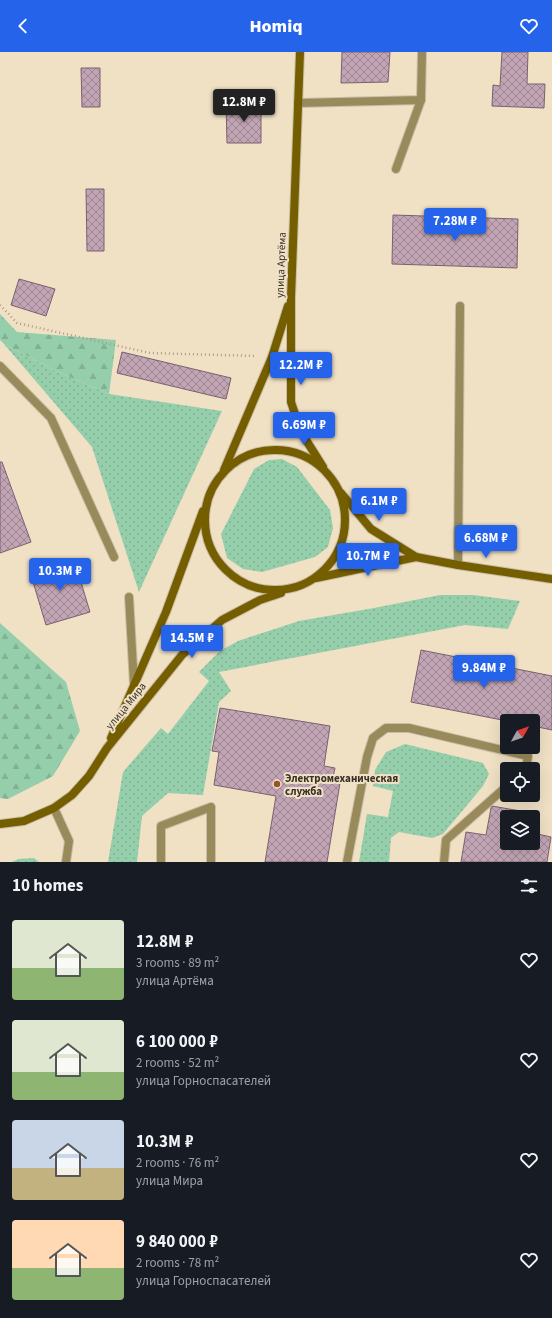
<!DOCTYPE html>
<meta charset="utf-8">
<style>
:root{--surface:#171b24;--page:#20242c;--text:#f1f3f6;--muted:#9ea1a6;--accent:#2563eb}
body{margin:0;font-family:"Source Sans 3",sans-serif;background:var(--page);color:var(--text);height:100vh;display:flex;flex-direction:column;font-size:15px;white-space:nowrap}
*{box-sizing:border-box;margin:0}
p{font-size:13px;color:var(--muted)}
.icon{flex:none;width:22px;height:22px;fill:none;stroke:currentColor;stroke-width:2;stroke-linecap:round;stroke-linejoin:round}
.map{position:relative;height:810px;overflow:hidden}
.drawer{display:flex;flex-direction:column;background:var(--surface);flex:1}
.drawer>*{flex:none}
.needle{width:26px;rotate:50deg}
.buttons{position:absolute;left:500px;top:662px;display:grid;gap:8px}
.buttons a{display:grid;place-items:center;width:40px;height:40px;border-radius:4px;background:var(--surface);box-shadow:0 4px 16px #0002;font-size:20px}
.price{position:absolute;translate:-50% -34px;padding:0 9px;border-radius:4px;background:var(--accent);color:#fff;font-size:13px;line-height:26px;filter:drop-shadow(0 1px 2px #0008)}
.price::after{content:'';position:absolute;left:50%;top:24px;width:12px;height:9px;margin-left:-6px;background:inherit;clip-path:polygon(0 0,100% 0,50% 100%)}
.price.on{background:#222;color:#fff}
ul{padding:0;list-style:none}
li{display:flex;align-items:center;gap:12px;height:100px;padding:0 12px}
li span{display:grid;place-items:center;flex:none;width:112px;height:80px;border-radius:4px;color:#555}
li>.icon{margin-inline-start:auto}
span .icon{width:48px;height:48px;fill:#fffc;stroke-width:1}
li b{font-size:17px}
h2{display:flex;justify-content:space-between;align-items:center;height:48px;padding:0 12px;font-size:17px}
header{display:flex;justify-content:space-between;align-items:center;height:52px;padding:0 12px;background:var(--accent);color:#fff;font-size:18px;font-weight:800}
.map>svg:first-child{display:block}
.grass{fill:url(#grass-dots)}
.forest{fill:url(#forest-firs)}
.building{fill:url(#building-cross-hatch);stroke:#7a606f}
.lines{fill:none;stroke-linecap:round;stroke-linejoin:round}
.lane-casing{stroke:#cbbea5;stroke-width:10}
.secondary-casing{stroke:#cbbea5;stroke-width:10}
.path{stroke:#a89d87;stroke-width:2.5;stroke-dasharray:1 3;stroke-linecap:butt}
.lane{stroke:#998a5b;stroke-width:8}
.secondary{stroke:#755e00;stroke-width:8}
.poi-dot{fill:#99522b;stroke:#f0e1c5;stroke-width:1.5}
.labels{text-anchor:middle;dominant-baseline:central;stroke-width:4;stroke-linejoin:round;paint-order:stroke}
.street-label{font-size:11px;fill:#373126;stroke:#f0e1c5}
.poi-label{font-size:11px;font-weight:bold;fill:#373126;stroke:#f0e1c5;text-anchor:start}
</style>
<header><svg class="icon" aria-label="back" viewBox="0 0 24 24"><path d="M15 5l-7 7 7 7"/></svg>Homiq<svg class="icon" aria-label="heart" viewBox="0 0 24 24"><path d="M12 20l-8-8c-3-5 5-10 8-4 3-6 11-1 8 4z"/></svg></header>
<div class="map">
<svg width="552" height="810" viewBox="0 0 552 810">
<defs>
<pattern id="grass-dots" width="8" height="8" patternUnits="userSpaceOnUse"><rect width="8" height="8" fill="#95ceaa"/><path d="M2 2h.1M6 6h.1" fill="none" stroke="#81b192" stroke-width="1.8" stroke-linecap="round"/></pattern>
<pattern id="forest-firs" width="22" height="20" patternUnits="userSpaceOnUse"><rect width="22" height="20" fill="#95ceaa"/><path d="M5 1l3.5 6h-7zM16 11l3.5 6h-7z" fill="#81b192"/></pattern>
<pattern id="building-cross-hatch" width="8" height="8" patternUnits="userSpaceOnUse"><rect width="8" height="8" fill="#c2a5b5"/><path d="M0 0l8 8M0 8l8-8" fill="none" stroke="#9e8793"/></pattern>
</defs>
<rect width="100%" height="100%" fill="#f0e1c5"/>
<g class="grass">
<path d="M4 292 56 319 109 342 222 359 139 540 92 395Z"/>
<path d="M282 407 297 415 330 458 333 476 328 495 315 505 262 520 243 517 227 506 221 482 254 417 269 408Z"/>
<path d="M440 543H473L520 549 508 577 465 573 219 620 231 639 219 650 203 743 168 741 142 764 137 810H108L123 720 161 676 168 682 209 629 199 620 220 599 238 589 299 569 374 556Z"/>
<path d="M405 692 483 711 489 722 483 734 443 782 432 786 399 780 391 786 389 810H359L367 762 388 765 393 739 373 734 375 718 386 700Z"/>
<path d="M34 806 39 810H12L18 807Z"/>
</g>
<g class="forest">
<path d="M0 262 17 280 116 288 109 342 56 319 4 292 0 288Z"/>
<path d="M0 571 66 630 80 679 53 724 8 747 0 746Z"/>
</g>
<g class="building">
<path d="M342 0H390L388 30 341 31Z"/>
<path d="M502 0H528L527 32H545L544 56 492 54 493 33 500 34Z"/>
<path d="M81 16H100V55H82Z"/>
<path d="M226 51H261V91H227Z"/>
<path d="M86 137H104V199H87Z"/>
<path d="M393 163 518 167 517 216 392 212Z"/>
<path d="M19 227 55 237 46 264 11 253Z"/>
<path d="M122 300 231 326 226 347 117 321Z"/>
<path d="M0 410H2L31 490 0 501Z"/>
<path d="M74 507 90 560 46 573 30 520Z"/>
<path d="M421 598 552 624V678L533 674V669H507L411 650Z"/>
<path d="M220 656 330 674 324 714 335 716 332 730 340 731 327 810H265L276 744 214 733 219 700 212 699Z"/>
<path d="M492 754 532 761V765H507V791H533V781L551 785 547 810H461L466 780 486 783 491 756Z"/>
</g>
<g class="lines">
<defs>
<g id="lane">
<path d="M298 51 421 48 422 0"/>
<path d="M396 117 421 48"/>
<path d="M0 314 51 366 114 505"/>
<path d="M458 513 460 254"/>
<path d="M129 545 134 633"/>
<path d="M54 756 69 789 66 810"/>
<path d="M161 810V774L211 755V810"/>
<path d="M347 810 367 705 373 686 386 676H409L528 704 526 717"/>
<path d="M444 810 446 788 507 734"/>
</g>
<g id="secondary">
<path d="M300 0 291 246V350L301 380 323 415"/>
<circle cx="275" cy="468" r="70"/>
<path d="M224 418 272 305 288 254"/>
<path d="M341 441 371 477 416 505 458 513 552 527"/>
<path d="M316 526 416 505"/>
<path d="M111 686 166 560 203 459"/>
<path d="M0 772 24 769 54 756 72 743 89 724 107 696 182 603 222 568 260 548 281 541"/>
</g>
</defs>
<use href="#lane" class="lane-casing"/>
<use href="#secondary" class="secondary-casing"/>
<path class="path" d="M0 253 17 271 150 301 256 304"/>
<use href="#lane" class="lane"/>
<use href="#secondary" class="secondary"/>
</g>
<circle class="poi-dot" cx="277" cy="732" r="4"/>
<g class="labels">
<g class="street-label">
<text transform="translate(281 213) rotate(-88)">улица Артёма</text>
<text transform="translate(126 654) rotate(-51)">улица Мира</text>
</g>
<g class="poi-label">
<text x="285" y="726">Электромеханическая<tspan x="285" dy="13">служба</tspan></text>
</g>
</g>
</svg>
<div class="buttons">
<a><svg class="needle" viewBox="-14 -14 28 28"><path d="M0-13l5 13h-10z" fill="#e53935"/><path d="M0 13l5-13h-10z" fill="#9ea1a6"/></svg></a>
<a><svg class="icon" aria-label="locate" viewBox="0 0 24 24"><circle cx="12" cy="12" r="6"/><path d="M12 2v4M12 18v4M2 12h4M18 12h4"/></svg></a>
<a><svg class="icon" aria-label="layers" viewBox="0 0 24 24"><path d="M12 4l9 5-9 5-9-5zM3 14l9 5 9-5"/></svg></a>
</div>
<b class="price on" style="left:244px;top:71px">12.8M ₽</b>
<b class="price" style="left:455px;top:190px">7.28M ₽</b>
<b class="price" style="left:301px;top:334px">12.2M ₽</b>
<b class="price" style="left:304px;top:394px">6.69M ₽</b>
<b class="price" style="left:379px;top:470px">6.1M ₽</b>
<b class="price" style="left:486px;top:507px">6.68M ₽</b>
<b class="price" style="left:368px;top:525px">10.7M ₽</b>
<b class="price" style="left:60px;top:540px">10.3M ₽</b>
<b class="price" style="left:192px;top:607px">14.5M ₽</b>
<b class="price" style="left:484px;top:637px">9.84M ₽</b>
</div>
<section class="drawer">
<h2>10 homes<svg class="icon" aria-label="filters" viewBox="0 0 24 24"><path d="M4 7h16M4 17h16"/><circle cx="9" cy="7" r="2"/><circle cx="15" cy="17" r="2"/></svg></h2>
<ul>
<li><span style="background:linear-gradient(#dfe7d0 60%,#8fb573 0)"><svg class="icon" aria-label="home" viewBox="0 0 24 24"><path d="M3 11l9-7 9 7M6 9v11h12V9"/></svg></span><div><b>12.8M ₽</b><p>3 rooms · 89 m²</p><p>улица Артёма</p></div><svg class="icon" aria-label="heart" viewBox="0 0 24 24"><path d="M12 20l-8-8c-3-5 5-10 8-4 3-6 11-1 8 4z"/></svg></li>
<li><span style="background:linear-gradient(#dfe7d0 65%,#8fb573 0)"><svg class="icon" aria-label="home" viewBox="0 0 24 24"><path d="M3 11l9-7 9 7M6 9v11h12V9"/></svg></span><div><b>6 100 000 ₽</b><p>2 rooms · 52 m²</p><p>улица Горноспасателей</p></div><svg class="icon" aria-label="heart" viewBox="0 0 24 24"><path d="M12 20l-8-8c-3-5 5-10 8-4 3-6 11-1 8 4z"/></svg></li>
<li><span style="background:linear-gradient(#c9d6e8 60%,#c2b280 0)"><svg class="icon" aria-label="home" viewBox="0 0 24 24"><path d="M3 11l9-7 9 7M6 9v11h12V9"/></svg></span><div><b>10.3M ₽</b><p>2 rooms · 76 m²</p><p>улица Мира</p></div><svg class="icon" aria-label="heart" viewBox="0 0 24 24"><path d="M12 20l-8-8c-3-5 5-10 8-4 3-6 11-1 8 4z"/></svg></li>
<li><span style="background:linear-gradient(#ffd9b3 60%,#8fb573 0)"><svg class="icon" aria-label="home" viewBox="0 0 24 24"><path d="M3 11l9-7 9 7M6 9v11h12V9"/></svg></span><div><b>9 840 000 ₽</b><p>2 rooms · 78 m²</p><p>улица Горноспасателей</p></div><svg class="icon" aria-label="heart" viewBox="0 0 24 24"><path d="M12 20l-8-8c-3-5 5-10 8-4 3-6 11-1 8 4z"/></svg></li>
</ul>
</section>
